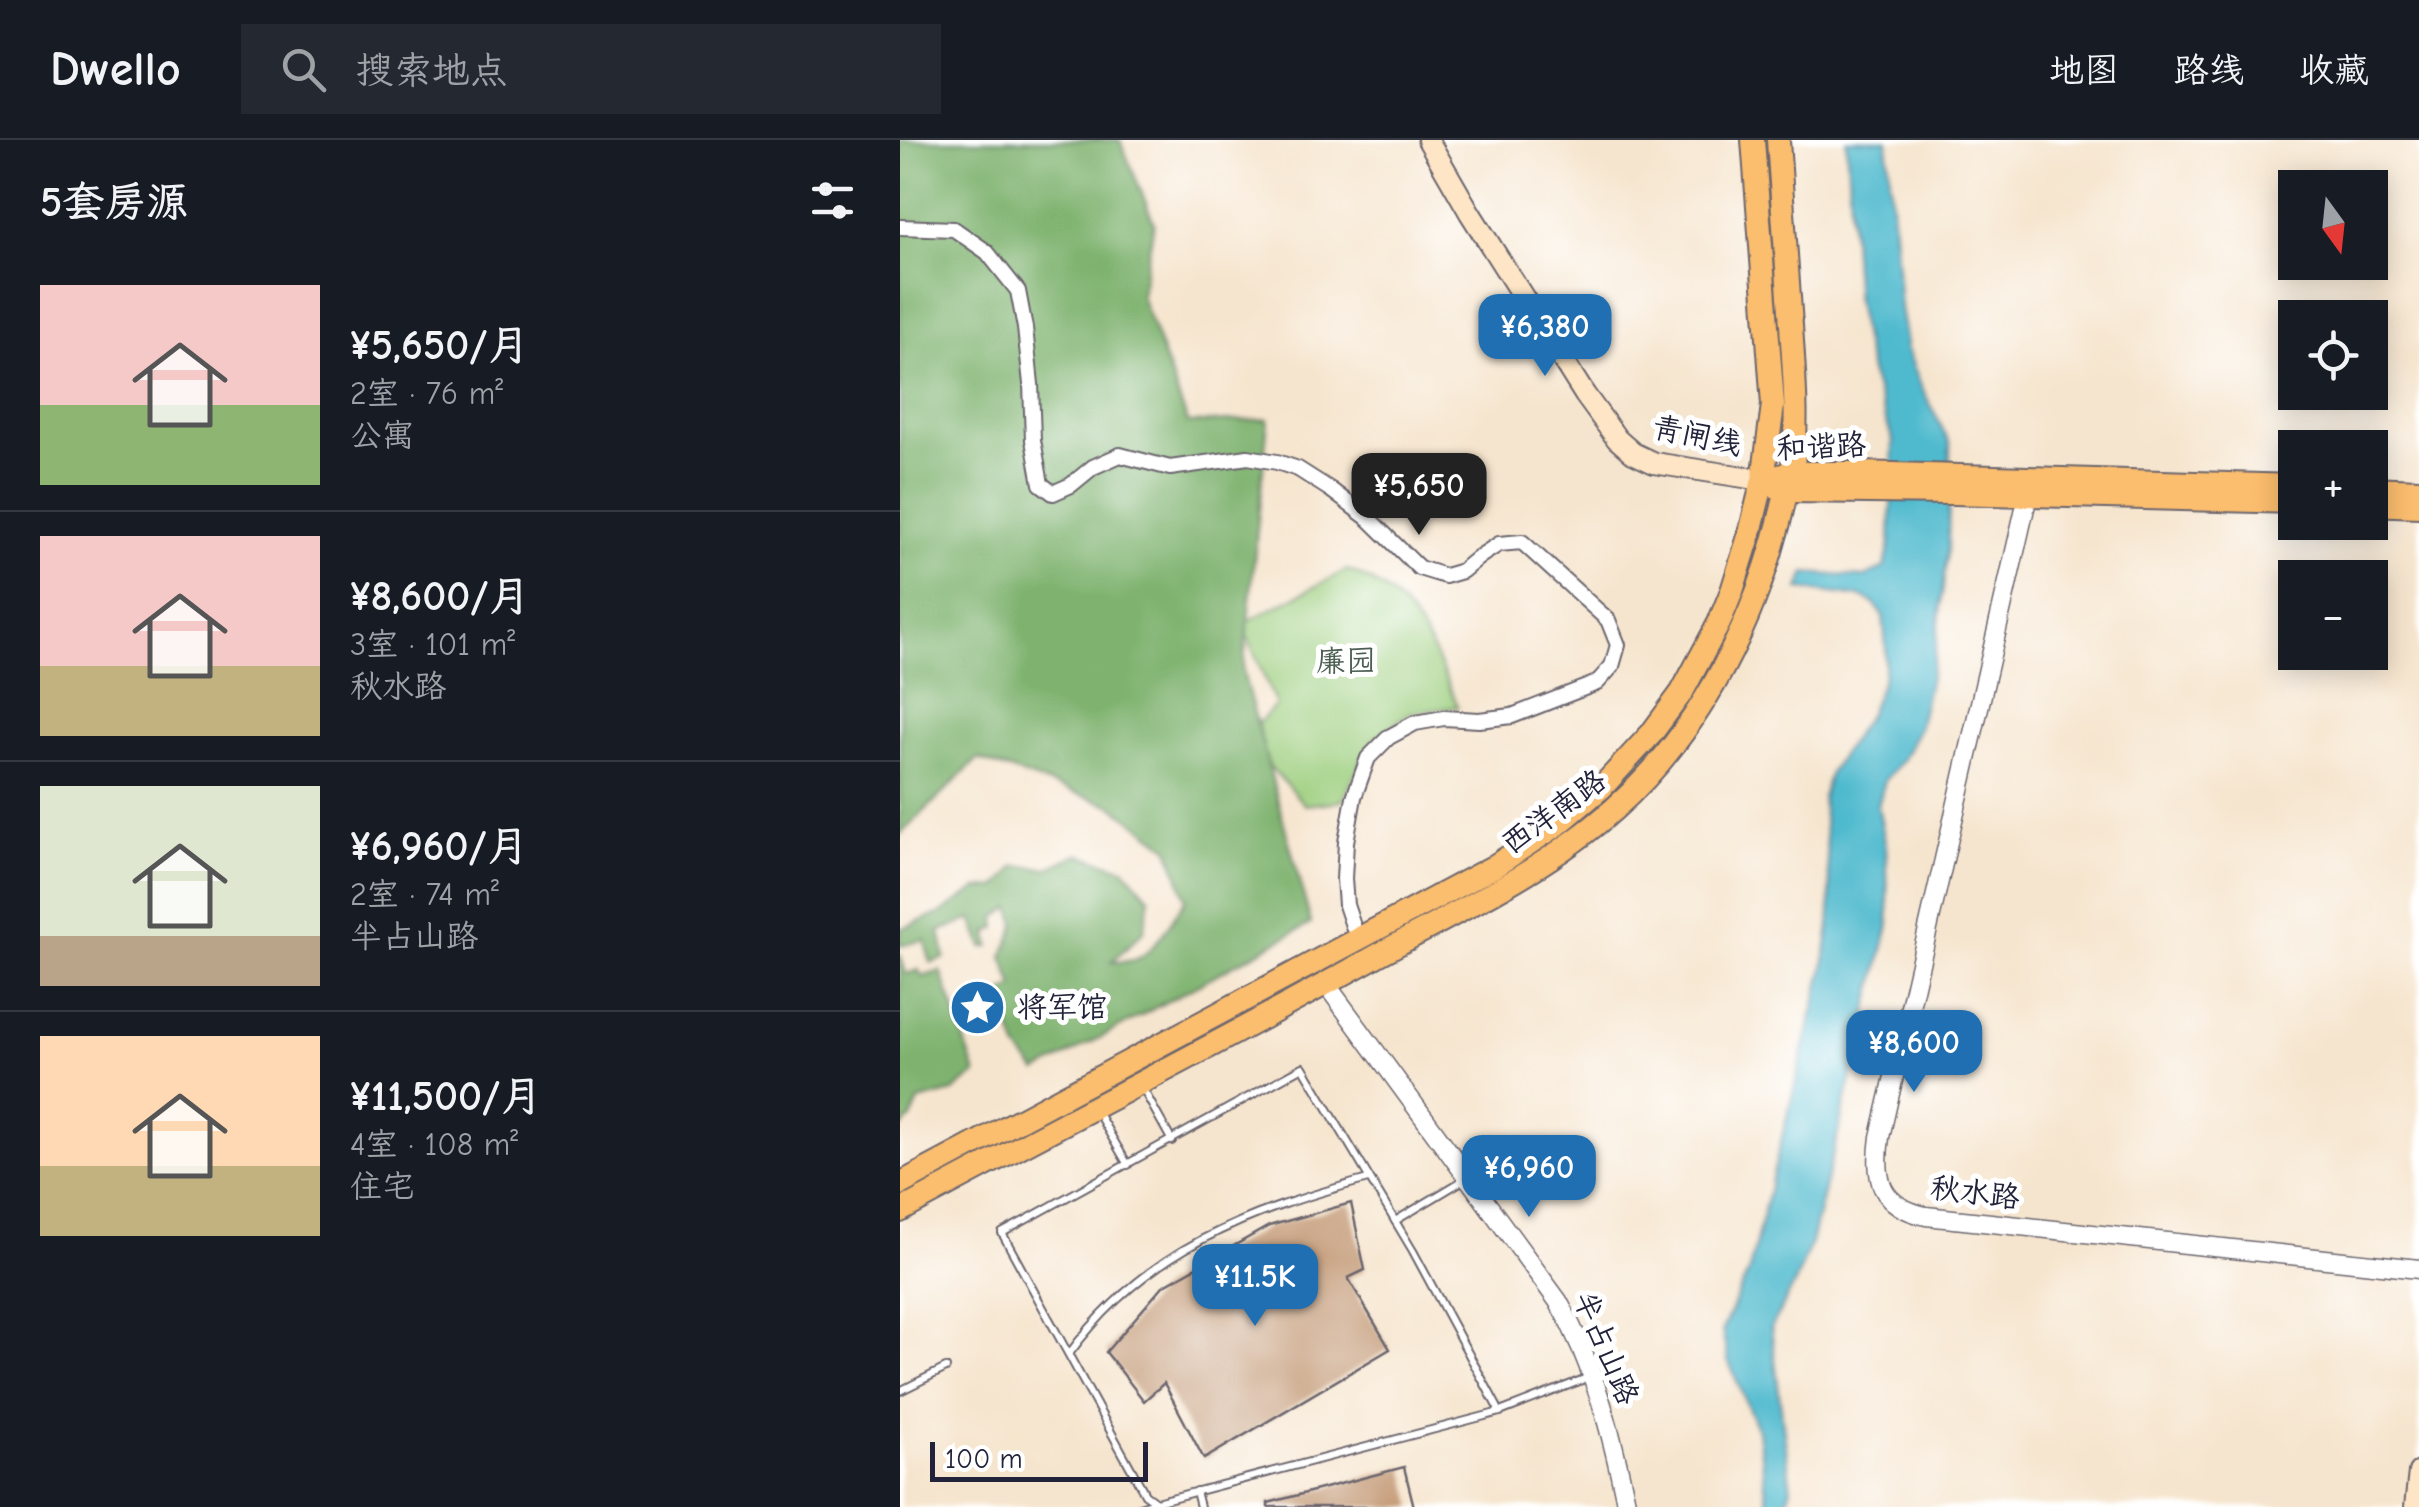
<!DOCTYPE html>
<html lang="zh">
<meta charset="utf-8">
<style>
:root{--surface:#171b24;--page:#242831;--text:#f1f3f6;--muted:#9ea1a6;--line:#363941;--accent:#1f6fb2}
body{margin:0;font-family:"Comic Neue","LXGW WenKai TC",sans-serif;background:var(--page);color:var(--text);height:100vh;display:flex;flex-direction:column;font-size:38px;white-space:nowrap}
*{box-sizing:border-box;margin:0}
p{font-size:32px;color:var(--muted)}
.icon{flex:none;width:55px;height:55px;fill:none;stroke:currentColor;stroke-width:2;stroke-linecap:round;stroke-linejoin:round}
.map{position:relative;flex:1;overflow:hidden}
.panel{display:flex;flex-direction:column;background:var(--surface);width:900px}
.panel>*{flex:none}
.needle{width:65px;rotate:165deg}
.tools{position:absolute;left:1378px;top:30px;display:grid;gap:20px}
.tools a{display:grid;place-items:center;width:110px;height:110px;border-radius:0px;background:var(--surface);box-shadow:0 5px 25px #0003;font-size:50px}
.scale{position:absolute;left:30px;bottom:25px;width:218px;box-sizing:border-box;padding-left:10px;border:5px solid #22223b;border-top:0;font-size:28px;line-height:35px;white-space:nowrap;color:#22223b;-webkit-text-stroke:8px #fff;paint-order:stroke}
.price{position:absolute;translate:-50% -85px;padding:0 22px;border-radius:20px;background:var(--accent);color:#fff;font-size:32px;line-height:65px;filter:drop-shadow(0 2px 5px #0008)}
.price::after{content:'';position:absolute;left:50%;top:60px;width:30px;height:22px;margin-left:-15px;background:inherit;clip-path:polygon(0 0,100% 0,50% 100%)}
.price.current{background:#222;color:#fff}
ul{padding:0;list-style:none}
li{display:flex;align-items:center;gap:30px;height:250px;padding:0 40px}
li+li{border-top:2px solid var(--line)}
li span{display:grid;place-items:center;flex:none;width:280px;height:200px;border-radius:0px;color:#555}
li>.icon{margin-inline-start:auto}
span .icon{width:120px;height:120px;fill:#fffc;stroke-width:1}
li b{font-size:42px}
h2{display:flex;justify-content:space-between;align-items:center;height:120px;padding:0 40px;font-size:42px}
header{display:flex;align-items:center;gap:60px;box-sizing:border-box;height:140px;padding:0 50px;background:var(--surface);border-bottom:2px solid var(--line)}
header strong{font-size:48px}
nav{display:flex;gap:55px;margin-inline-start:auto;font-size:35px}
.search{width:700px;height:90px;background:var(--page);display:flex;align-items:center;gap:25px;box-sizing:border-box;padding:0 35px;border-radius:0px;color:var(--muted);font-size:38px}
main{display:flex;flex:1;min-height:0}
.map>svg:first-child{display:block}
.green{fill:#9ecf7f;stroke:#60785d;stroke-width:2.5}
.forest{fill:#7eb26e;stroke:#506a54;stroke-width:2.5}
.water{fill:#50bace;stroke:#396e84;stroke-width:2.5}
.building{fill:#c69e7b}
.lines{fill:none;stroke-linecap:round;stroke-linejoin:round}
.service-casing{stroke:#6c666e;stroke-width:10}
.minor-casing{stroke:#6c666e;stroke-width:18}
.tertiary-casing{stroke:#6c666e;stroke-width:21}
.secondary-casing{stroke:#6c666e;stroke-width:24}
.primary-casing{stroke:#6c666e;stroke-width:26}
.service{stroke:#fff;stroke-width:6}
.minor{stroke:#fff;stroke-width:14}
.tertiary{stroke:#fff;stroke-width:18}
.secondary{stroke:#fde5c5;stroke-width:20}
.primary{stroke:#fbbd6e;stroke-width:22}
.labels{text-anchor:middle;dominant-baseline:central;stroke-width:10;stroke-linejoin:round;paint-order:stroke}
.street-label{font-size:30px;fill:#22223b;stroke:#fff}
.park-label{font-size:30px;fill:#4d5f53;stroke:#fff}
.poi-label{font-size:30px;fill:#22223b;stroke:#fff;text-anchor:start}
</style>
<header>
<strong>Dwello</strong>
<div class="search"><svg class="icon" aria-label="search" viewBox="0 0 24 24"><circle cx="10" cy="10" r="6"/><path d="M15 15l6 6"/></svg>搜索地点</div>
<nav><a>地图</a><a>路线</a><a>收藏</a></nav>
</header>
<main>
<section class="panel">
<h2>5套房源<svg class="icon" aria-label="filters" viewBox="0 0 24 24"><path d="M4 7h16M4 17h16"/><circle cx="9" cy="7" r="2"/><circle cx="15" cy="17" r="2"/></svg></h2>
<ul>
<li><span style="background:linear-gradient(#f6c9c9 60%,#8fb573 0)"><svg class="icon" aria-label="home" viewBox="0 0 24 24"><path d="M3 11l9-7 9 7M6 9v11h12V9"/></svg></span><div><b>¥5,650/月</b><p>2室 · 76 m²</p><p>公寓</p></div></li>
<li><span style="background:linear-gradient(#f6c9c9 65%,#c2b280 0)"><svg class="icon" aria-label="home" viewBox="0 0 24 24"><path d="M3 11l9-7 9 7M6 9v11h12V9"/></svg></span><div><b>¥8,600/月</b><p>3室 · 101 m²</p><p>秋水路</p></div></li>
<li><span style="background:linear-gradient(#dfe7d0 75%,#b9a48a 0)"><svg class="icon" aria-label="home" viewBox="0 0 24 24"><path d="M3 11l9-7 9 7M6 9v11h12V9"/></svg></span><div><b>¥6,960/月</b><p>2室 · 74 m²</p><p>半占山路</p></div></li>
<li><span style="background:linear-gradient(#ffd9b3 65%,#c2b280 0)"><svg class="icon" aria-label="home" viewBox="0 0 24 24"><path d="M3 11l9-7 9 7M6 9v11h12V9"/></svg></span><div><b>¥11,500/月</b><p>4室 · 108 m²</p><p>住宅</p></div></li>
</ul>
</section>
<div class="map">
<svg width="1519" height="1367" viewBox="0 0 1519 1367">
<rect width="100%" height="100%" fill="#fff"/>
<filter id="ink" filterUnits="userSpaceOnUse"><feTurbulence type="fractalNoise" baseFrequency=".01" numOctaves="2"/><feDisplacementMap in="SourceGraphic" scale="20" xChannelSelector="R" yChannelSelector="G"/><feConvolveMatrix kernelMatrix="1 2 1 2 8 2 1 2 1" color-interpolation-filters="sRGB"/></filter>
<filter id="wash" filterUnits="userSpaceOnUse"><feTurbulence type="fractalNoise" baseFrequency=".0048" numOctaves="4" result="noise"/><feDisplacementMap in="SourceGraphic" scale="40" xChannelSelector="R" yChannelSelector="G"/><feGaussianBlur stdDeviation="2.25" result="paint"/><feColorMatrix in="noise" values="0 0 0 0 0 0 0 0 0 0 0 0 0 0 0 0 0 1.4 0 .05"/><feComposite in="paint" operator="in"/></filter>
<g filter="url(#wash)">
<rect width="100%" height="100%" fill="#f6e5ce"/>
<path class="green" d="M447 430C515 455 531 506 558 567L510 573 471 601 442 661 405 665 344 598 376 565 342 484Z"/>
<g class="forest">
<path d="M0 0H220L254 83 241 156 288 283 368 279 343 532 411 783 137 932 117 908 99 855 114 847 103 817 116 784 111 768 96 777 97 788 88 792 90 806 83 807 72 779 40 791 45 818 31 823 24 800 0 806V789L41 773 77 749 98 747 116 726 149 728 178 714 224 728 250 758 244 791 212 822C220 822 229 822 237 819 255 811 275 775 286 759L269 708 213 666 78 619 0 695Z"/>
<path d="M0 814 6 834 19 830 22 837 41 831 76 934 53 952 19 961 11 979 0 989Z"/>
</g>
<path class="water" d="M946 0H987L1000 167 1007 210 1022 248 1050 304 1048 405 1035 516 1018 589 1003 619 985 640 978 666 986 706 989 785 911 1103 896 1141 871 1188 891 1348 884 1367H868L858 1291 828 1220 822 1190 849 1131 924 827 930 784V748L922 658 930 632 968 575 983 539 986 509 983 476 974 464 962 457 899 449 906 433 965 437 985 427 990 403 993 301 970 232 956 162Z"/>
<g id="blocks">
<g class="building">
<path d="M451 1063 465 1130 448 1138 490 1209 304 1319 264 1243 244 1261 206 1212 263 1146 369 1086Z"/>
<path d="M504 1327 514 1367H368V1363Z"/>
</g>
</g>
</g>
<g filter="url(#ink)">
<use href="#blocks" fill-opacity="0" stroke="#6c666e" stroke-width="2.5"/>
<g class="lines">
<defs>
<g id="service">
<path d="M243 949 272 1001"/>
<path d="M196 970 228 1025"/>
<path d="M495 1081 567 1038"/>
<path d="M169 1214C246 1109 347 1072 468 1039"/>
<path d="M0 1251 46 1228"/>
<path d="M600 1272 513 1111 403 927 102 1093 245 1354 256 1362 600 1272 692 1236"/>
<path d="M296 1351 300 1367"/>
<path d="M239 1367 256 1362"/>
</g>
<path id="minor" d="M0 87 54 89 87 112 118 151 125 188 131 244 133 300 141 344 153 353 171 345 193 327 220 315 270 328 348 317 377 322 398 329 431 350 469 379 519 428 545 436 562 431 579 417 599 404 622 402 708 480 718 505 712 526 697 543 612 576 579 580 544 578 515 583 489 597 468 618 454 657 446 702 444 739 446 765 457 798"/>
<g id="tertiary">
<path d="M1128 355 980 997C974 1040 980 1066 1026 1076L1519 1129"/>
<path d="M426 844 658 1161C695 1226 712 1294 727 1367"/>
</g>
<g id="secondary">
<path d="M528 0 570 73 685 255 717 299 733 313 754 323 863 340"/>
<path d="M1515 1367 1519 1332"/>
</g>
<g id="primary">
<path d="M879 336 891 333H960L1395 346"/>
<path d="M875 346 886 351 1053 353 1395 362"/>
<path d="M1470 348 1519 350"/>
<path d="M1470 364 1519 366"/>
<path d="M0 1044 593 727 657 685 702 647 751 594 782 552 819 483 832 451 850 393 863 340 873 265 853 0"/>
<path d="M0 1071C159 985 320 903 478 815 558 771 646 730 714 669 803 590 858 476 884 362 886 352 890 342 892 332 899 284 894 234 891 185 887 124 882 62 878 0"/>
</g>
</defs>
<use href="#service" class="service-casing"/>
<use href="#minor" class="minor-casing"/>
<use href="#tertiary" class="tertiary-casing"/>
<use href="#secondary" class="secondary-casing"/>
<use href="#primary" class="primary-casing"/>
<use href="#service" class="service"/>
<use href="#minor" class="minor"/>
<use href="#tertiary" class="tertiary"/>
<use href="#secondary" class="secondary"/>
<use href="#primary" class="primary"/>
</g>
</g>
<defs>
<symbol id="sight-disc" viewBox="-11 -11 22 22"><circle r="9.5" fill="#1f6fb2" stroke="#fff"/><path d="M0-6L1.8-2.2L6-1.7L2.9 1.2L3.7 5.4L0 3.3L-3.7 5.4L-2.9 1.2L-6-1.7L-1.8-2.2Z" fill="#fff"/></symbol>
</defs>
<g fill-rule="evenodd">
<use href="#sight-disc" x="46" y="836" width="63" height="63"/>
</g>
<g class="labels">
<g class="street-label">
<text transform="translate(797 296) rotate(12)">青闸线</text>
<text transform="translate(921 307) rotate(-3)">和谐路</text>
<text transform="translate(654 672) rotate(-36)">西洋南路</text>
<text transform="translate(1075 1053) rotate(7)">秋水路</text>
<text transform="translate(706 1208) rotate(67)">半占山路</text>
</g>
<g class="park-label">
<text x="446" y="521">廉园</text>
</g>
<g class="poi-label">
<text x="117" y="867">将军馆</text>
</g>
</g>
</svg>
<div class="tools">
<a><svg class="needle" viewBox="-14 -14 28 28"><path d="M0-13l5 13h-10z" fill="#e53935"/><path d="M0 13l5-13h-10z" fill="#9ea1a6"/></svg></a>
<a><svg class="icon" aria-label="locate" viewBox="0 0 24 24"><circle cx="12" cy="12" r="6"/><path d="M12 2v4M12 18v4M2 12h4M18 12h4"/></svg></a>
<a>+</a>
<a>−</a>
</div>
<div class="scale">100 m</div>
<b class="price" style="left:645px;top:239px">¥6,380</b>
<b class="price current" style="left:519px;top:398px">¥5,650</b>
<b class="price" style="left:1014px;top:955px">¥8,600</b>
<b class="price" style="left:629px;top:1080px">¥6,960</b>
<b class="price" style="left:355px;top:1189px">¥11.5K</b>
</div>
</main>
